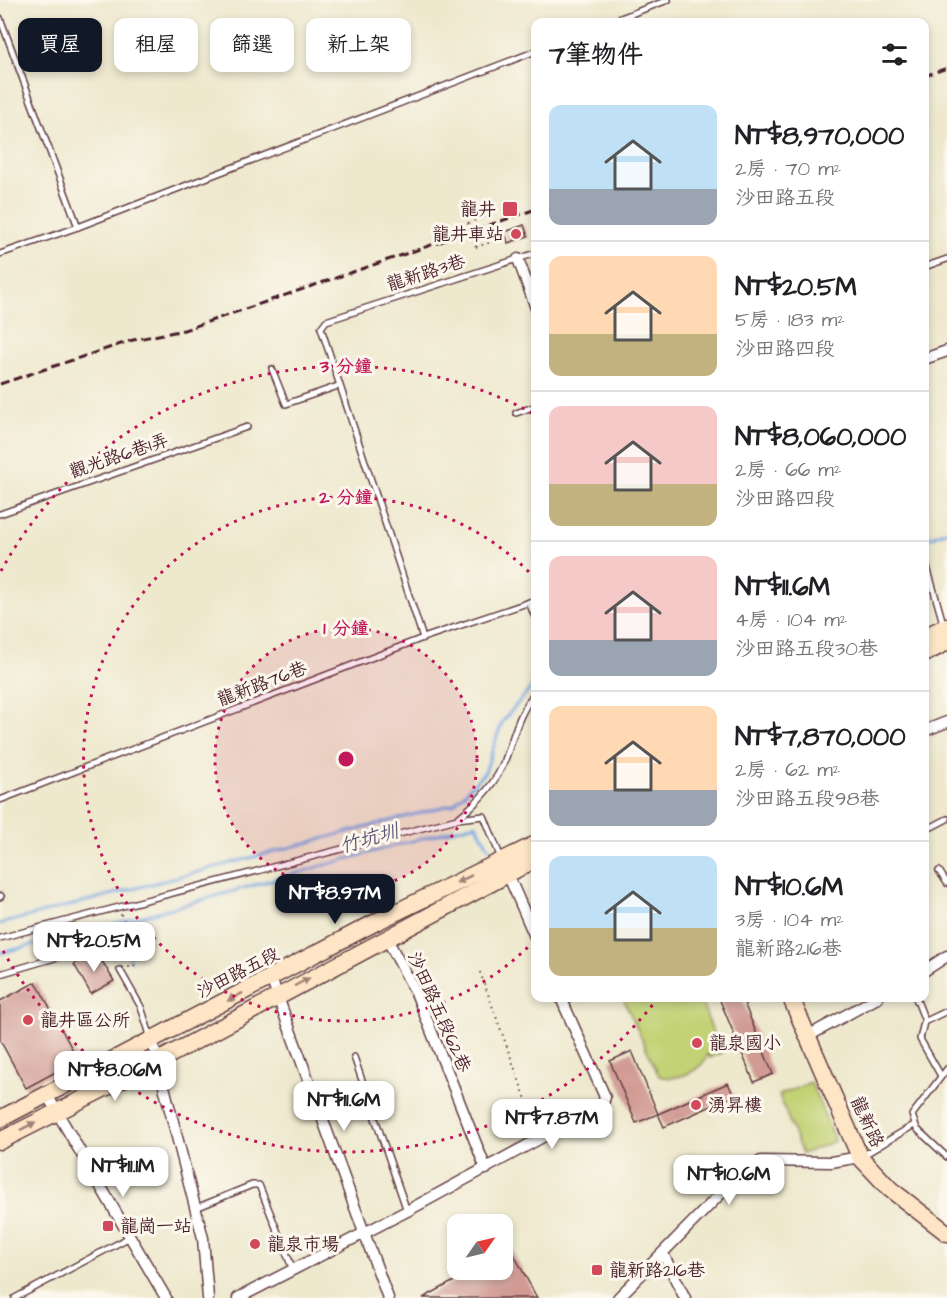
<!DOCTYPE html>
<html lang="zh-TW">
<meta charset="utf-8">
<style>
:root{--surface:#fff;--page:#f2f2f2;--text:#202124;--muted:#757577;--line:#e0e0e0;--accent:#111827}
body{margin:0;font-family:"Architects Daughter","LXGW WenKai TC",sans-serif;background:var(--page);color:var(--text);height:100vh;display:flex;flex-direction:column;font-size:22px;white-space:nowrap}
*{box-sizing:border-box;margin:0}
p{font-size:20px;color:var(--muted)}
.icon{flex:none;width:33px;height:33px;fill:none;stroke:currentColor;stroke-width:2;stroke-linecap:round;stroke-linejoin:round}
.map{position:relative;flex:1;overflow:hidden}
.side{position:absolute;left:531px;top:18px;width:398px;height:984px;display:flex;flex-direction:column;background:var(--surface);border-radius:12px;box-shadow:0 3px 9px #0003}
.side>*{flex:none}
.top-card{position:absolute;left:18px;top:18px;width:423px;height:54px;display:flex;gap:12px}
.needle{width:39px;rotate:56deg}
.buttons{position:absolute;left:447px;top:1214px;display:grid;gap:12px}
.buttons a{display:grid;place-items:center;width:66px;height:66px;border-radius:12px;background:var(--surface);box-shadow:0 3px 9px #0003;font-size:30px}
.price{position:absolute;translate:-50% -51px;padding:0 14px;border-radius:12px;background:#fff;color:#222;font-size:20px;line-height:39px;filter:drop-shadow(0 2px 3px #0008)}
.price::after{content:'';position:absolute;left:50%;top:36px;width:18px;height:14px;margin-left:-9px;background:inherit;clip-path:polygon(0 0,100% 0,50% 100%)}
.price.current{background:var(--accent);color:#fff}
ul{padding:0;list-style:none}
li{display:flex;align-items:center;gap:18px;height:150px;padding:0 18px}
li+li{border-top:2px solid var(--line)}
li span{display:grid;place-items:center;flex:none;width:168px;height:120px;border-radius:12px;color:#555}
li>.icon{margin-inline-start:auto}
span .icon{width:72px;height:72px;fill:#fffc;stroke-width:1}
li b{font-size:26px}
h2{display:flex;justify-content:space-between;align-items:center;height:72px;padding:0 18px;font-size:26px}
.chip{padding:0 21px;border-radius:12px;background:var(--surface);box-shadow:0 3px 9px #0003;font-size:21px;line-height:54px}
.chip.current{background:var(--accent);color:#fff}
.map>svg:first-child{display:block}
.green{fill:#c2d274;stroke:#867850;stroke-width:1.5}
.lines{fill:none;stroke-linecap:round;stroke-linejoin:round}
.stream{stroke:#77a7e1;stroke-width:3}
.building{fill:#d19b94}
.lane-casing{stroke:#633d43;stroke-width:8}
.street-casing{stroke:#633d43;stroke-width:13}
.secondary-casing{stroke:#633d43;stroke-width:19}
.path{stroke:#633d43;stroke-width:2;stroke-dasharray:1.5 4.5;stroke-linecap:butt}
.lane{stroke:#fff;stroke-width:5}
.street{stroke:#fff;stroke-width:10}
.secondary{stroke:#fde5c5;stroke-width:16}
.rail{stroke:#4a1f2b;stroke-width:3;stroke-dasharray:9 4.5;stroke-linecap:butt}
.path-bridge{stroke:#633d43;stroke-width:2;stroke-dasharray:1.5 4.5;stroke-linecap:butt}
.oneway{fill:#a48278}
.ring{fill:none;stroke:#c2185b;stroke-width:3;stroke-dasharray:3 6}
.poi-dot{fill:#d1495b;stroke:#fbf7ec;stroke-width:2}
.labels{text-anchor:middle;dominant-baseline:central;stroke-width:6;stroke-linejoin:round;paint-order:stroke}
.poi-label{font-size:18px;fill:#4a1f2b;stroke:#fbf7ec;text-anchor:start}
.street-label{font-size:18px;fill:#4a1f2b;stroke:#fbf7ec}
.water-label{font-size:20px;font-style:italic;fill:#5c5574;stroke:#fbf7ec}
.centre{fill:#c2185b;stroke:#fbf7ec;stroke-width:3}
.ring-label{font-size:18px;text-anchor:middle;font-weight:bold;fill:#c2185b;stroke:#fbf7ec;stroke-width:6;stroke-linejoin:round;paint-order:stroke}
</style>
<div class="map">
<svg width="947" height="1298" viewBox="0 0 947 1298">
<rect width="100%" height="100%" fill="#fbf7ec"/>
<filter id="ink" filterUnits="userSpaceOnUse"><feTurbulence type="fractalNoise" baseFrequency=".0167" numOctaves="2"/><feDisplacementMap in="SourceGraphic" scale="12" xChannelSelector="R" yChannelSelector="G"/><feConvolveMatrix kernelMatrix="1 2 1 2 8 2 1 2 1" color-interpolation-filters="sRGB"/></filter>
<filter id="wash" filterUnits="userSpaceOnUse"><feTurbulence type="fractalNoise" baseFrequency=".008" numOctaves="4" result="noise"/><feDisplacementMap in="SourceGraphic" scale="24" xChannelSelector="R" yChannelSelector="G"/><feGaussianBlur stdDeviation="1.35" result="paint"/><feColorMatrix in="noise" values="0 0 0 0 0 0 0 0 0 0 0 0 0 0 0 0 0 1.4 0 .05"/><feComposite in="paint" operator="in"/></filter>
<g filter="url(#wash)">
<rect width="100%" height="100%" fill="#eee8cd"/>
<g class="green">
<path d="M623 998H700L721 1053 710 1058 708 1054C701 1073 676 1081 659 1076Z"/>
<path d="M811 1082 835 1141 802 1154 779 1095Z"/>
</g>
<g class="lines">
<g class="stream">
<path d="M924 540 947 531"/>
<path d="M0 924 454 804 485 772 502 722 536 682"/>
<path d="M109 928 131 961"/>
<path d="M0 953C160 915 317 865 476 824L489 848"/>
</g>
</g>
<g id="blocks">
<g class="building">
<path d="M524 225 528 236 508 243 505 232Z"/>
<path d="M96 951 114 981 91 994 74 964Z"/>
<path d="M36 982 78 1060 26 1088 0 1040V1001Z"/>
<path d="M719 998H742L773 1074 754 1082Z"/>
<path d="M632 1051 658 1114 636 1123 610 1061Z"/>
<path d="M728 1083 734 1096 664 1127 658 1114Z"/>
<path d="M511 1249 537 1298H423L476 1269H502V1254Z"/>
</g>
</g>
</g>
<g filter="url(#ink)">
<use href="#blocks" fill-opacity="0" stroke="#633d43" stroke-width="1.5"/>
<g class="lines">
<defs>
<g id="lane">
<path d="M0 18 78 227"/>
<path d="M610 22 668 0"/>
<path d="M0 254 78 227 536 51"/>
<path d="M924 267 947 259"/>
<path d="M272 369 286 404 338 386"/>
<path d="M516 413 536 406"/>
<path d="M0 514 247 427"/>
<path d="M924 556 943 623"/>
<path d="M529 602 536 620"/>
<path d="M423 638 321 328 326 321 536 253"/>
<path d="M0 800 423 638 536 600"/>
<path d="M458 818C477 803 496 783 505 760 514 736 518 713 536 692"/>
<path d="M924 831 947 819"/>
<path d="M939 871 947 883"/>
<path d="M0 897 1 896"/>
<path d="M0 938 457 819 484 816 501 858"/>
<path d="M120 970 141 1007 151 1038"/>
<path d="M0 974 58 957"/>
<path d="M916 998 925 1021"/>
<path d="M354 1057 407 1211"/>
<path d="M947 1069 912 1115 917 1129 947 1157"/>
<path d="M941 1076 920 1039 924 1022 947 1011"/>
<path d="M862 1156 914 1125"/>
<path d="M196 1208 252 1185H259L293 1270"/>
<path d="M15 1298 130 1237"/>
</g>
<g id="street">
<path d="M518 259 536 308"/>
<path d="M924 359 947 351"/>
<path d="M924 731 947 722"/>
<path d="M506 870 536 939"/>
<path d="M386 937 417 995 486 1169"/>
<path d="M924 971 947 956"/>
<path d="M271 978 388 1298"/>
<path d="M808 1036 877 998"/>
<path d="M152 1040 203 1238 208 1298"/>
<path d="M47 1095 166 1298"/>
<path d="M663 1254 685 1298"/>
<path d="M238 1298 407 1211 603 1104 605 1097 561 998"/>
<path d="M618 1298 741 1173 761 1161 831 1162 860 1157"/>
</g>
<g id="secondary">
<path d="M924 637 947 626"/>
<path d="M924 654 947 642"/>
<path d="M791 998 860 1157 890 1189 947 1233"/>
<path d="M0 1119 378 921 536 844"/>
<path d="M0 1141 158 1061 536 859"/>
</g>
</defs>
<use href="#lane" class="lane-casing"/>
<use href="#street" class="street-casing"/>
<use href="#secondary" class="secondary-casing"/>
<g class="path">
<path d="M468 223 492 214"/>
<path d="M476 247 500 239"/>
<path d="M121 914C128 931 136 945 136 964L133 967H127"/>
<path d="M480 972 537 1130"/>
</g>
<use href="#lane" class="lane"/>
<use href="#street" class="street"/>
<use href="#secondary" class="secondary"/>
<g class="rail">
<path d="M924 76 947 68"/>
<path d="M0 384 133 340 184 330 536 209"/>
</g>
<path class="path-bridge" d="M468 223 476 247"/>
</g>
<defs><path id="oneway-solid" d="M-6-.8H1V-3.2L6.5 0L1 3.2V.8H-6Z" transform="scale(1.5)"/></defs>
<g class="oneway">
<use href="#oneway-solid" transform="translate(464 879) rotate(154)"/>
<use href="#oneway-solid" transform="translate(302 982) rotate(-28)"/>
<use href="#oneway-solid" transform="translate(235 997) rotate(153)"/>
<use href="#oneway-solid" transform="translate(28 1126) rotate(-27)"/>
</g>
</g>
<circle cx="346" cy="759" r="131" fill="#c2185b" fill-opacity=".12"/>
<g class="ring">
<circle cx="346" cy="759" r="131"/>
<path d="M534 941A262 262 0 1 1 534 577"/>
<path d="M658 998A393 393 0 0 1 1 947M1 571A393 393 0 0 1 534 414"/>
</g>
<g class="poi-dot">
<rect x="502" y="201" width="16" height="16" rx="3"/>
<circle cx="516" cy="234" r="6"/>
<circle cx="28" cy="1020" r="6"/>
<circle cx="697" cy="1043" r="6"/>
<circle cx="696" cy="1105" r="6"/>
<rect x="102" y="1220" width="12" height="12" rx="3"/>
<circle cx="255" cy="1244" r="6"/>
<rect x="591" y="1264" width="12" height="12" rx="3"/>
</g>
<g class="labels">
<g class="poi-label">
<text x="496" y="209" text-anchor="end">龍井</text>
<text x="504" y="234" text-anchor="end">龍井車站</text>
<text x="40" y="1020">龍井區公所</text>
<text x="709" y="1043">龍泉國小</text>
<text x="708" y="1105">湧昇樓</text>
<text x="120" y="1226">龍崗一站</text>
<text x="267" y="1244">龍泉市場</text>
<text x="609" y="1270">龍新路216巷</text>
</g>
<g class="street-label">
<text transform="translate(426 273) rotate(-18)">龍新路3巷</text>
<text transform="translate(119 456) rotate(-19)">觀光路6巷1弄</text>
<text transform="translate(262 684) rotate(-21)">龍新路76巷</text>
<text transform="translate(238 973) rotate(-27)">沙田路五段</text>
<text transform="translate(439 1012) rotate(66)">沙田路五段62巷</text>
<text transform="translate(867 1122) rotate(65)">龍新路</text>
</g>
<g class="water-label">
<text transform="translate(369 839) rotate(-16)">竹坑圳</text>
</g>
</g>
<circle cx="346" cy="759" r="9" class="centre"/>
<g class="ring-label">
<text x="346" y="372">3 分鐘</text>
<text x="346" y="503">2 分鐘</text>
<text x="346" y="634">1 分鐘</text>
</g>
</svg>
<div class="buttons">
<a><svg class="needle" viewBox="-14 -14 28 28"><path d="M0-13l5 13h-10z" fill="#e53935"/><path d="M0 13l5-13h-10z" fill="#757577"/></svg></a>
</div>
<b class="price current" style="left:335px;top:925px">NT$8.97M</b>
<b class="price" style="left:94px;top:973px">NT$20.5M</b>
<b class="price" style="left:115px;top:1102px">NT$8.06M</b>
<b class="price" style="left:344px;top:1132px">NT$11.6M</b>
<b class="price" style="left:552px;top:1150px">NT$7.87M</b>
<b class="price" style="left:123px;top:1198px">NT$11.1M</b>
<b class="price" style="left:729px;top:1206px">NT$10.6M</b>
<div class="top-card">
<a class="chip current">買屋</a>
<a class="chip">租屋</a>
<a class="chip">篩選</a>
<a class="chip">新上架</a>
</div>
<section class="side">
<h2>7筆物件<svg class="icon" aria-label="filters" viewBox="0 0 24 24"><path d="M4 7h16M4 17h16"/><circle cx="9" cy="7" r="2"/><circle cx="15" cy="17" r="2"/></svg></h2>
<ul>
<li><span style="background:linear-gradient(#bfe0f5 70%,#9aa5b1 0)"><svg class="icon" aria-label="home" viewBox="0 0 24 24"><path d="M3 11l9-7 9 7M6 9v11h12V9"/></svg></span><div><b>NT$8,970,000</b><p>2房 · 70 m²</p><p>沙田路五段</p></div></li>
<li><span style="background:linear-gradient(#ffd9b3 65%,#c2b280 0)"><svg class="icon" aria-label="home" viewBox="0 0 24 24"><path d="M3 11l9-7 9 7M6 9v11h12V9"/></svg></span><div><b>NT$20.5M</b><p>5房 · 183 m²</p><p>沙田路四段</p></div></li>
<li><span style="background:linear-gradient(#f6c9c9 65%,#c2b280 0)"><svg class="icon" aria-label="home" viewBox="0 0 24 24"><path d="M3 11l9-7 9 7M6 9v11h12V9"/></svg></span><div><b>NT$8,060,000</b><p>2房 · 66 m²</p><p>沙田路四段</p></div></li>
<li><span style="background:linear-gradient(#f6c9c9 70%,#9aa5b1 0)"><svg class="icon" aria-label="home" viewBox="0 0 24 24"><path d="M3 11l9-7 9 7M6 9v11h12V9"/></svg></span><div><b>NT$11.6M</b><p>4房 · 104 m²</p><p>沙田路五段30巷</p></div></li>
<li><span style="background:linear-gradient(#ffd9b3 70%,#9aa5b1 0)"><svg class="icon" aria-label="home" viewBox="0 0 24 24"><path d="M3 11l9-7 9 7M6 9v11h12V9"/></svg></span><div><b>NT$7,870,000</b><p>2房 · 62 m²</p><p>沙田路五段98巷</p></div></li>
<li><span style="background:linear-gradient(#bfe0f5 60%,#c2b280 0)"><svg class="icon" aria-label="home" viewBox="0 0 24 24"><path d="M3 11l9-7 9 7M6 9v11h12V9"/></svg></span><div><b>NT$10.6M</b><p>3房 · 104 m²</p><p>龍新路216巷</p></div></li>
</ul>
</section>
</div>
